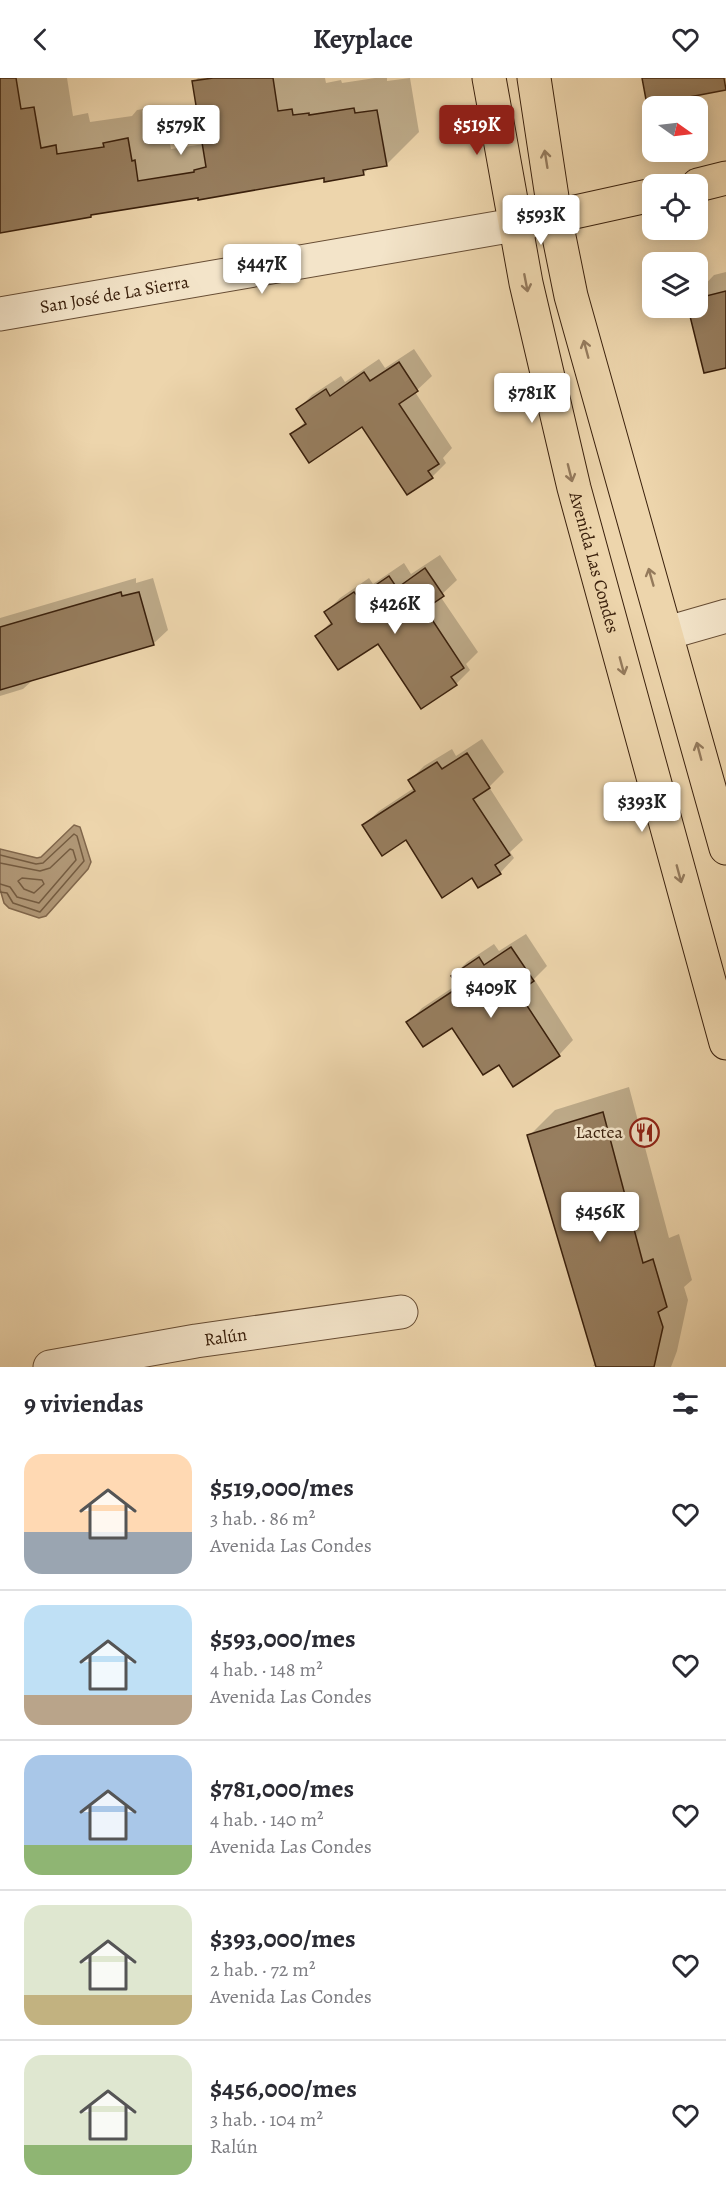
<!DOCTYPE html>
<html lang="es">
<meta charset="utf-8">
<style>
:root{--surface:#fff;--page:#f7f7f7;--text:#2b2b33;--muted:#7c7c81;--line:#e1e1e2;--accent:#8f2418}
body{margin:0;font-family:Alegreya,serif;background:var(--page);color:var(--text);height:100vh;display:flex;flex-direction:column;font-size:22px;white-space:nowrap}
*{box-sizing:border-box;margin:0}
p{font-size:20px;color:var(--muted)}
.icon{flex:none;width:33px;height:33px;fill:none;stroke:currentColor;stroke-width:2;stroke-linecap:round;stroke-linejoin:round}
.map{position:relative;height:1289px;overflow:hidden}
.side{display:flex;flex-direction:column;background:var(--surface);flex:1}
.side>*{flex:none}
.needle{width:39px;rotate:104deg}
.controls{position:absolute;left:642px;top:18px;display:grid;gap:12px}
.controls a{display:grid;place-items:center;width:66px;height:66px;border-radius:12px;background:var(--surface);box-shadow:0 3px 15px #0003;font-size:30px}
.price{position:absolute;translate:-50% -51px;padding:0 14px;border-radius:6px;background:#fff;color:#222;font-size:20px;line-height:39px;filter:drop-shadow(0 2px 3px #0008)}
.price::after{content:'';position:absolute;left:50%;top:36px;width:18px;height:14px;margin-left:-9px;background:inherit;clip-path:polygon(0 0,100% 0,50% 100%)}
.price.selected{background:var(--accent);color:#fff}
ul{padding:0;list-style:none}
li{display:flex;align-items:center;gap:18px;height:150px;padding:0 24px}
li+li{border-top:2px solid var(--line)}
li span{display:grid;place-items:center;flex:none;width:168px;height:120px;border-radius:18px;color:#555}
li>.icon{margin-inline-start:auto}
span .icon{width:72px;height:72px;fill:#fffc;stroke-width:1}
li b{font-size:26px}
h2{display:flex;justify-content:space-between;align-items:center;height:72px;padding:0 24px;font-size:26px}
header{display:flex;justify-content:space-between;align-items:center;height:78px;padding:0 24px;background:var(--surface);font-size:27px;font-weight:700}
.map>svg:first-child{display:block}
.water{fill:#b09776;stroke:#81674c;stroke-width:1.5}
.shadow{fill:#0003}
.lines{fill:none;stroke-linecap:round;stroke-linejoin:round}
.shore{stroke:#755c41;stroke-width:1.5}
.building{fill:#977e5f;stroke:#3a200c;stroke-width:1.5}
.minor-casing{stroke:#674d34;stroke-width:35}
.major-casing{stroke:#3a200c;stroke-width:35}
.minor{stroke:#f3e4c9;stroke-width:33}
.major{stroke:#edd5ac;stroke-width:33}
.oneway{stroke:#947a5c}
.labels{text-anchor:middle;dominant-baseline:central;stroke-width:5;stroke-linejoin:round;paint-order:stroke}
.street-label{font-size:18px;fill:#3a200c;stroke:#f3e4c9}
.poi-label{font-size:18px;fill:#3a200c;stroke:#f3e4c9;text-anchor:end}
</style>
<header><svg class="icon" aria-label="back" viewBox="0 0 24 24"><path d="M15 5l-7 7 7 7"/></svg>Keyplace<svg class="icon" aria-label="heart" viewBox="0 0 24 24"><path d="M12 20l-8-8c-3-5 5-10 8-4 3-6 11-1 8 4z"/></svg></header>
<div class="map">
<svg width="726" height="1289" viewBox="0 0 726 1289">
<rect width="100%" height="100%" fill="#edd5ac"/>
<filter id="stains"><feTurbulence type="fractalNoise" baseFrequency=".00333" numOctaves="4"/><feColorMatrix values="0 0 0 0 .2 0 0 0 0 .09 0 0 0 0 .02 0 0 0 .5 -.17"/></filter>
<radialGradient id="worn" r=".72"><stop offset=".6" stop-color="#630" stop-opacity="0"/><stop offset="1" stop-color="#630" stop-opacity=".3"/></radialGradient>
<path class="water" d="M74 747 80 749 91 784 88 791 46 838 39 840 9 830 4 825 0 811V771L37 780 41 779Z"/>
<g class="shadow">
<path d="M0 0H67L73 38 88 35 90 44 132 38 137 32 161 28 164 51 167 50 171 71 204 66 194 4 198 0H325L326 5 341 2 342 5 375 0H387V3L410 0 419 54 386 87 370 89 363 96 325 98 93 135 91 137 0 153Z"/>
<path d="M726 194V289L705 294 690 230H698V214L714 197Z"/>
<path d="M414 271 432 298 415 314 452 370 443 380 446 385 432 399 362 347 292 356 306 343 298 331 312 317 341 298 345 304 379 281 385 290Z"/>
<path d="M440 477 457 502 440 518 478 574 466 586 470 592 456 606 378 564 317 558 332 543 326 534 340 520 369 500 373 506 404 485 411 496Z"/>
<path d="M136 500V505L153 500 168 552 153 566 34 601 23 611 0 618V540Z"/>
<path d="M482 661 504 694 489 709 523 762 510 774 514 780 500 795 473 798 407 760 364 747 379 733 414 710 410 702 424 688 452 671 456 678Z"/>
<path d="M526 856 547 888 534 901 573 962 559 977 499 985 452 948 408 945 422 930 458 906 453 898 467 884 494 866 499 873Z"/>
<path d="M629 1009 669 1160 679 1156 692 1202 684 1209 688 1222 677 1273 671 1289 593 1288 596 1283 529 1058 555 1032Z"/>
</g>
<g class="lines">
<g class="shore">
<path d="M0 777 36 786 43 785 74 756 77 758 84 783 40 834 13 825 7 815 0 814"/>
<path d="M0 785 40 793 50 790 70 771 73 772 76 782 39 825 17 819 10 809 0 806"/>
<path d="M22 800 42 802 44 806 34 815 24 811 18 803Z"/>
</g>
</g>
<g class="building">
<path d="M0 0H16L21 31 34 29 41 70 56 67 57 76 104 69 103 65 128 60 132 83 135 82 138 103 194 94V92L206 89 192 3 213 0H273L278 33 292 31 293 37 309 35V37L354 30 355 35 377 32 387 88 363 92 364 97 324 104V100L198 122V120L91 137V139L0 155Z"/>
<path d="M642 0H724L726 12 647 27Z"/>
<path d="M726 213V290L704 295 688 230H698V220Z"/>
<path d="M399 284 418 313 399 326 439 386 428 393 433 400 407 417 362 349 309 385 290 356 306 346 296 331 326 311 330 318 364 294 370 303Z"/>
<path d="M425 490 444 518 425 531 464 590 451 599 457 607 421 631 378 566 338 592 315 558 332 546 324 534 354 514 358 519 389 498 397 510Z"/>
<path d="M121 514 122 518 139 514 154 567 0 612V549Z"/>
<path d="M467 675 490 710 473 721 510 777 495 787 501 796 478 810 472 800 442 820 406 762 382 778 362 747 415 713 408 702 437 684 442 691Z"/>
<path d="M511 869 534 903 518 914 560 978 513 1009 499 987 483 997 452 950 423 969 406 944 459 909 451 898 479 879 484 887Z"/>
<path d="M603 1034 643 1185 653 1181 667 1229 658 1234 663 1249 654 1289H596L527 1057Z"/>
</g>
<g class="lines">
<defs>
<g id="minor">
<path id="s1" d="M0 236 515 147"/>
<path d="M667 555 726 538"/>
<path id="s2" d="M50 1289 196 1263 401 1234"/>
</g>
<g id="major">
<path id="s3" d="M489 0 526 205 574 410 726 965"/>
<path d="M534 0 555 139 571 218 726 770"/>
<path d="M698 107 726 100"/>
<path d="M534 143 652 117"/>
</g>
</defs>
<use href="#minor" class="minor-casing"/>
<use href="#major" class="major-casing"/>
<use href="#minor" class="minor"/>
<use href="#major" class="major"/>
</g>
<defs><path id="oneway-shaft" d="M-6 0H5M1.5-3L5.5 0L1.5 3" fill="none" stroke-width="1.6" stroke-linecap="round" stroke-linejoin="round" transform="scale(1.5)"/></defs>
<g class="oneway">
<use href="#oneway-shaft" transform="translate(546 81) rotate(-99)"/>
<use href="#oneway-shaft" transform="translate(526 205) rotate(79)"/>
<use href="#oneway-shaft" transform="translate(586 271) rotate(-105)"/>
<use href="#oneway-shaft" transform="translate(570 395) rotate(76)"/>
<use href="#oneway-shaft" transform="translate(651 499) rotate(-106)"/>
<use href="#oneway-shaft" transform="translate(622 588) rotate(75)"/>
<use href="#oneway-shaft" transform="translate(699 673) rotate(-105)"/>
<use href="#oneway-shaft" transform="translate(679 796) rotate(75)"/>
</g>
<defs>
<symbol id="restaurant-ring" viewBox="-11 -11 22 22"><circle r="9.5" fill="#f3e4c9" stroke="#8f2418" stroke-width="1.5"/><path d="M-5-6h1v4h1v-4h1v4h1v-4h1v5L-1.5 .5V6h-2V.5L-5-1ZM5-6V6H3V1.5H1.5Q1.5-4 5-6Z" fill="#8f2418"/></symbol>
</defs>
<g fill-rule="evenodd">
<use href="#restaurant-ring" x="628" y="1038" width="33" height="33"/>
</g>
<g class="labels">
<g class="street-label">
<text stroke="none"><textPath href="#s1" startOffset="116">San José de La Sierra</textPath></text>
<text stroke="none"><textPath href="#s3" startOffset="496">Avenida Las Condes</textPath></text>
<text stroke="none"><textPath href="#s2" startOffset="178">Ralún</textPath></text>
</g>
<g class="poi-label">
<text x="623" y="1054">Lactea</text>
</g>
</g>
<rect width="100%" height="100%" filter="url(#stains)"/>
<rect width="100%" height="100%" fill="url(#worn)"/>
</svg>
<div class="controls">
<a><svg class="needle" viewBox="-14 -14 28 28"><path d="M0-13l5 13h-10z" fill="#e53935"/><path d="M0 13l5-13h-10z" fill="#7c7c81"/></svg></a>
<a><svg class="icon" aria-label="locate" viewBox="0 0 24 24"><circle cx="12" cy="12" r="6"/><path d="M12 2v4M12 18v4M2 12h4M18 12h4"/></svg></a>
<a><svg class="icon" aria-label="layers" viewBox="0 0 24 24"><path d="M12 4l9 5-9 5-9-5zM3 14l9 5 9-5"/></svg></a>
</div>
<b class="price" style="left:181px;top:78px">$579K</b>
<b class="price selected" style="left:477px;top:78px">$519K</b>
<b class="price" style="left:541px;top:168px">$593K</b>
<b class="price" style="left:262px;top:217px">$447K</b>
<b class="price" style="left:532px;top:346px">$781K</b>
<b class="price" style="left:395px;top:557px">$426K</b>
<b class="price" style="left:642px;top:755px">$393K</b>
<b class="price" style="left:491px;top:941px">$409K</b>
<b class="price" style="left:600px;top:1165px">$456K</b>
</div>
<section class="side">
<h2>9 viviendas<svg class="icon" aria-label="filters" viewBox="0 0 24 24"><path d="M4 7h16M4 17h16"/><circle cx="9" cy="7" r="2"/><circle cx="15" cy="17" r="2"/></svg></h2>
<ul>
<li><span style="background:linear-gradient(#ffd9b3 65%,#9aa5b1 0)"><svg class="icon" aria-label="home" viewBox="0 0 24 24"><path d="M3 11l9-7 9 7M6 9v11h12V9"/></svg></span><div><b>$519,000/mes</b><p>3 hab. · 86 m²</p><p>Avenida Las Condes</p></div><svg class="icon" aria-label="heart" viewBox="0 0 24 24"><path d="M12 20l-8-8c-3-5 5-10 8-4 3-6 11-1 8 4z"/></svg></li>
<li><span style="background:linear-gradient(#bfe0f5 75%,#b9a48a 0)"><svg class="icon" aria-label="home" viewBox="0 0 24 24"><path d="M3 11l9-7 9 7M6 9v11h12V9"/></svg></span><div><b>$593,000/mes</b><p>4 hab. · 148 m²</p><p>Avenida Las Condes</p></div><svg class="icon" aria-label="heart" viewBox="0 0 24 24"><path d="M12 20l-8-8c-3-5 5-10 8-4 3-6 11-1 8 4z"/></svg></li>
<li><span style="background:linear-gradient(#a9c7e8 75%,#8fb573 0)"><svg class="icon" aria-label="home" viewBox="0 0 24 24"><path d="M3 11l9-7 9 7M6 9v11h12V9"/></svg></span><div><b>$781,000/mes</b><p>4 hab. · 140 m²</p><p>Avenida Las Condes</p></div><svg class="icon" aria-label="heart" viewBox="0 0 24 24"><path d="M12 20l-8-8c-3-5 5-10 8-4 3-6 11-1 8 4z"/></svg></li>
<li><span style="background:linear-gradient(#dfe7d0 75%,#c2b280 0)"><svg class="icon" aria-label="home" viewBox="0 0 24 24"><path d="M3 11l9-7 9 7M6 9v11h12V9"/></svg></span><div><b>$393,000/mes</b><p>2 hab. · 72 m²</p><p>Avenida Las Condes</p></div><svg class="icon" aria-label="heart" viewBox="0 0 24 24"><path d="M12 20l-8-8c-3-5 5-10 8-4 3-6 11-1 8 4z"/></svg></li>
<li><span style="background:linear-gradient(#dfe7d0 75%,#8fb573 0)"><svg class="icon" aria-label="home" viewBox="0 0 24 24"><path d="M3 11l9-7 9 7M6 9v11h12V9"/></svg></span><div><b>$456,000/mes</b><p>3 hab. · 104 m²</p><p>Ralún</p></div><svg class="icon" aria-label="heart" viewBox="0 0 24 24"><path d="M12 20l-8-8c-3-5 5-10 8-4 3-6 11-1 8 4z"/></svg></li>
</ul>
</section>
